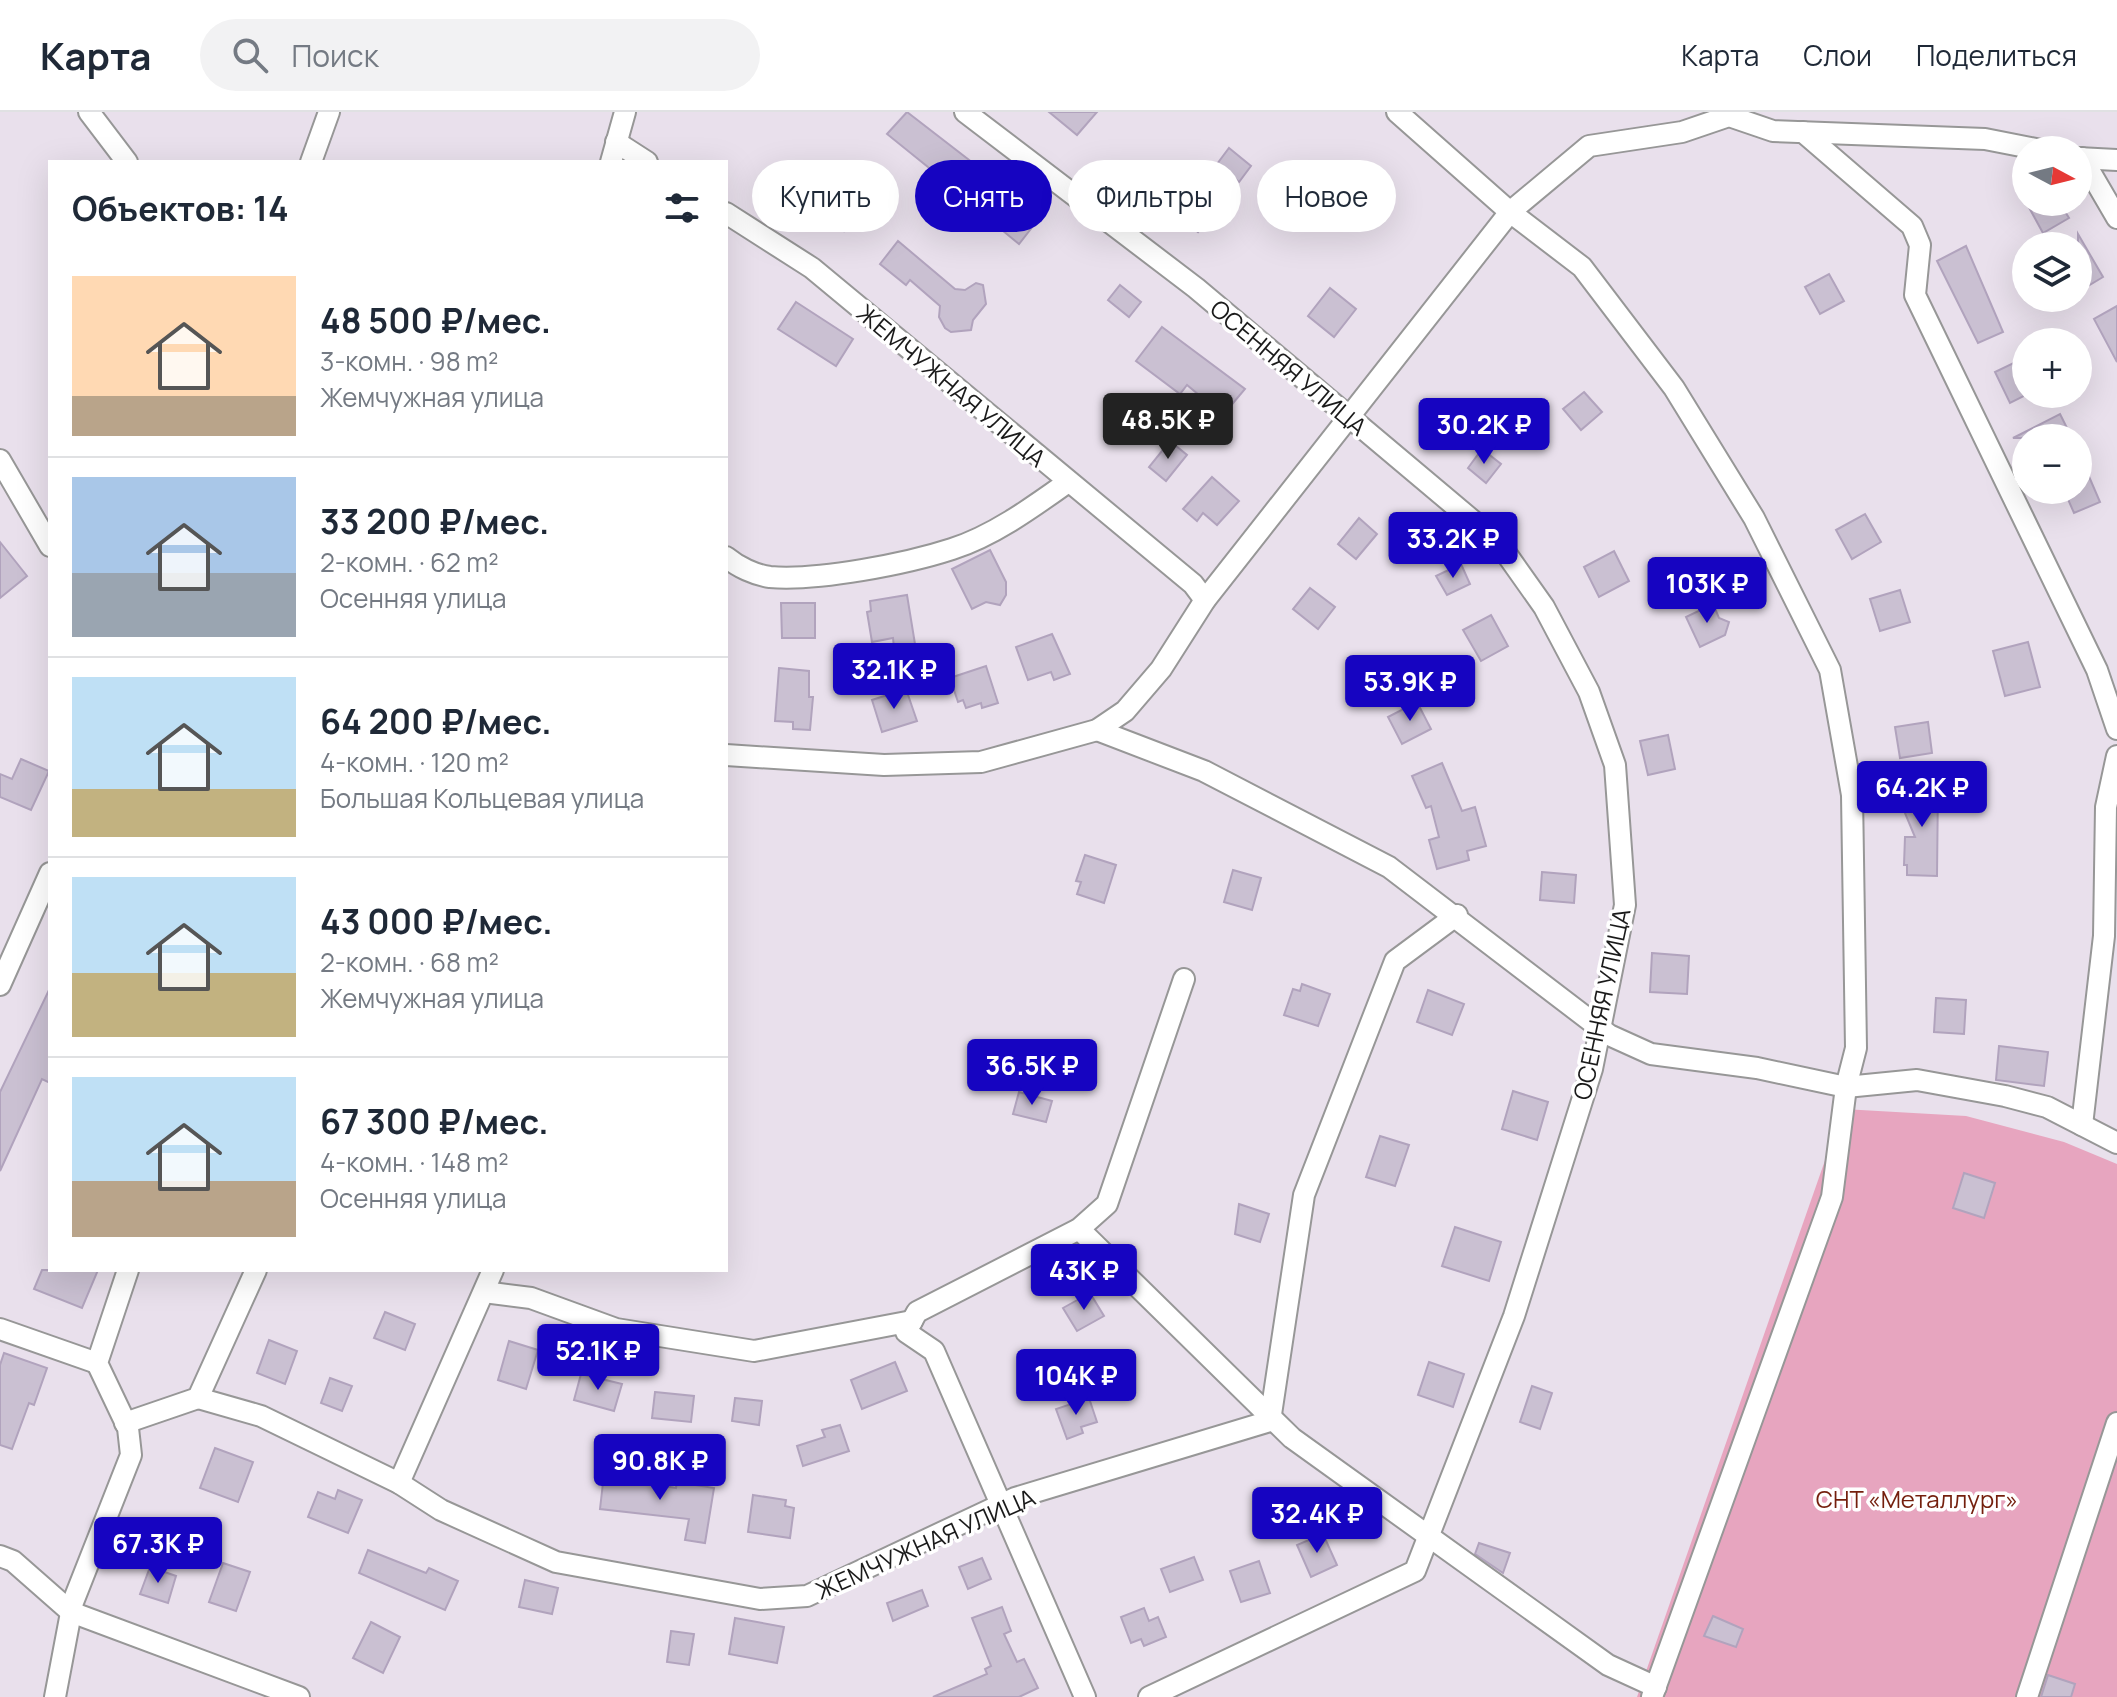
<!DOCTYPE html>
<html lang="ru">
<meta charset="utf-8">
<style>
:root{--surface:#fff;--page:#f2f2f3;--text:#1f2937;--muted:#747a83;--line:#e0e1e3;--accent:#1604c1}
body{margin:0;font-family:Manrope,sans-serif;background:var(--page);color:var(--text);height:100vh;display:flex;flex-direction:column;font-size:30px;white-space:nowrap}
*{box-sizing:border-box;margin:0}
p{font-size:26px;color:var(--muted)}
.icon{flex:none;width:44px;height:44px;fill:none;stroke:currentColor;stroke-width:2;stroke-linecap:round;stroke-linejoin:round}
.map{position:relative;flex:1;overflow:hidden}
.panel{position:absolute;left:48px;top:48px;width:680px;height:1112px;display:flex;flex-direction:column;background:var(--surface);border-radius:0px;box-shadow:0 8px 32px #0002}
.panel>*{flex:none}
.guide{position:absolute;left:752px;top:48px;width:760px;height:72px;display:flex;gap:16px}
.needle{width:52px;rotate:97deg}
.buttons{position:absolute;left:2012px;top:24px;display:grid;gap:16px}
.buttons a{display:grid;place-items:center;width:80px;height:80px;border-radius:50%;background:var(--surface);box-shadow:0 8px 32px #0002;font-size:40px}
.price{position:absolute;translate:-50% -68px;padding:0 18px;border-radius:8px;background:var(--accent);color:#fff;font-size:26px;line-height:52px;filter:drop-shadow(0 2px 4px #0008)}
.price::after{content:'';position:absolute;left:50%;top:48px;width:24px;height:18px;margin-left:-12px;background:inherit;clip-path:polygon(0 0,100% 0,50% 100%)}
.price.on{background:#222;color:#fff}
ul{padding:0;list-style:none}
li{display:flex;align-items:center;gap:24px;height:200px;padding:0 24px}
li+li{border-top:2px solid var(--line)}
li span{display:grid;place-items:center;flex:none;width:224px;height:160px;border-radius:0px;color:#555}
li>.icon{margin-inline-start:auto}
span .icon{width:96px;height:96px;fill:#fffc;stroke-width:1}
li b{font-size:34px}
h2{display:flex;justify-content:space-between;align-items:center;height:96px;padding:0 24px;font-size:34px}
.chip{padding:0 28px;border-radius:36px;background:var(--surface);box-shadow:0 8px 32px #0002;font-size:28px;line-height:72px}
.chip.on{background:var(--accent);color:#fff}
header{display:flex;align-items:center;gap:48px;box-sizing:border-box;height:112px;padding:0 40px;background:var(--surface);border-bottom:2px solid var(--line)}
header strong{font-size:38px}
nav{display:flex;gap:44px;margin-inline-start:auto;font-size:28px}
.search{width:560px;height:72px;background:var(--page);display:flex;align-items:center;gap:20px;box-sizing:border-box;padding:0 28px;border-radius:44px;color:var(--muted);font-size:30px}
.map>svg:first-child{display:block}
.grass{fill:#e7a5bf}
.building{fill:#cac0d2;stroke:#b1a3bd;stroke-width:2}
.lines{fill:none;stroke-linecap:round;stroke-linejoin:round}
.minor-casing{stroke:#979797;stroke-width:24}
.minor{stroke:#fff;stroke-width:20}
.labels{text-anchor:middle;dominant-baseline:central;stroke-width:7;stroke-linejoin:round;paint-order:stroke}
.street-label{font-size:24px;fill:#1a1a1a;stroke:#fff}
.park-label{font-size:24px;fill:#741f0d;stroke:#fff}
</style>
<header>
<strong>Карта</strong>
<div class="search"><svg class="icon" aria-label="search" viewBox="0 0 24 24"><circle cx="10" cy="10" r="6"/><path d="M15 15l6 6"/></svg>Поиск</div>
<nav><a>Карта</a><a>Слои</a><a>Поделиться</a></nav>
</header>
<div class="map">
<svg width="2117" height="1585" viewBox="0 0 2117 1585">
<rect width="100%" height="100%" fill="#e9e0ec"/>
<path class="grass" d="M1843 997 1966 1004 2064 1030 2117 1052V1585H1637Z"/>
<g class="building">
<path d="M907 0 995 68 992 73 1037 109 1019 132 974 95 968 103 937 78 944 68 887 22Z"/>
<path d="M1049 0H1097L1077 23Z"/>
<path d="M1229 36 1251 54 1239 70 1217 52Z"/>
<path d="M830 66 865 93 844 119 810 91Z"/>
<path d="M1190 78 1215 100 1198 120 1172 99Z"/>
<path d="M2026 90H2059L2069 106 2043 121Z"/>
<path d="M2078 122 2103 165 2078 180Z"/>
<path d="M898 129 955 177 965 178 976 171 983 173 986 192 973 208 971 218 951 220 945 216 939 205 940 194 910 168 906 173 880 152Z"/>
<path d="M1966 134 2003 220 1978 231 1937 149Z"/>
<path d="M1829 162 1844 189 1820 202 1805 175Z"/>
<path d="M1120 173 1141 190 1129 205 1108 188Z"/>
<path d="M1330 176 1356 197 1334 225 1308 204Z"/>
<path d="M796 190 853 227 836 254 778 217Z"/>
<path d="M2117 194V250L2094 207Z"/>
<path d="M1162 215 1245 277 1223 303 1187 273 1180 282 1136 249Z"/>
<path d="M2026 245V283L2010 291 1995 260Z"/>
<path d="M1584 280 1602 300 1581 318 1563 297Z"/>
<path d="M2060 302 2072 326H2013Z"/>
<path d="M1170 329 1187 343 1166 369 1149 355Z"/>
<path d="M1482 337 1501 352 1486 371 1468 356Z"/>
<path d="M2078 339 2100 390 2074 401 2064 378H2078Z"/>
<path d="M1212 365 1239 389 1217 413 1203 401 1197 409 1183 397Z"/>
<path d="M1865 402 1881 430 1852 447 1836 418Z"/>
<path d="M1359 406 1377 422 1356 447 1338 432Z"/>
<path d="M0 430 27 464 0 486Z"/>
<path d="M990 438 1006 470V483L1000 493 986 490 972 497 952 457Z"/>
<path d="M1614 439 1629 469 1599 485 1584 455Z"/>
<path d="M1461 452 1470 472 1447 483 1436 464Z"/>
<path d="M1310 476 1335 495 1318 517 1293 497Z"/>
<path d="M1900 478 1910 510 1880 519 1870 487Z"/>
<path d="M907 483 915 532 894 536 893 526 872 530 867 500 871 499 870 489Z"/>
<path d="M781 491H815V526H782Z"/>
<path d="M1713 492 1719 506 1729 510 1725 523 1700 535 1686 505Z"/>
<path d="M1491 503 1508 534 1481 549 1463 518Z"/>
<path d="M1052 522 1070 562 1054 568 1051 560 1028 568 1016 535Z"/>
<path d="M2028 530 2040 575 2005 584 1993 539Z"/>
<path d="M986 554 998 591 982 596 981 591 966 596 963 588 958 590 950 566Z"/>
<path d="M779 556 809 559V585H813L810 618 793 617V610L775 609Z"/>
<path d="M906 577 917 609 882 620 872 588Z"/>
<path d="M1417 590 1431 617 1402 632 1388 605Z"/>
<path d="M1928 610 1932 641 1900 646 1895 615Z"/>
<path d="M1668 623 1675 657 1648 663 1640 629Z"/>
<path d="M21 647 49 659 31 698 0 685V662L12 667Z"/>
<path d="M1442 651 1462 699 1475 695 1486 734 1467 739 1469 748 1437 757 1429 728 1439 725 1431 694 1426 696 1412 664Z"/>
<path d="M1907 672 1938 673 1937 764 1907 763V753H1904L1905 725H1915L1902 694Z"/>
<path d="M1085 743 1116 753 1104 791 1077 782 1081 770 1076 769Z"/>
<path d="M1233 758 1261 766 1252 798 1224 790Z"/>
<path d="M1542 760 1576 763 1574 791 1540 788Z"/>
<path d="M1652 841 1689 844 1687 882 1650 880Z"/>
<path d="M1302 872 1330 882 1318 914 1284 903 1293 877 1300 879Z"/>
<path d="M50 876V971L42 967 0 1059V980Z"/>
<path d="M1428 878 1464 892 1452 923 1417 910Z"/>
<path d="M1936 886 1966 888 1964 922 1934 920Z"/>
<path d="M1999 934 2048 940 2044 974 1996 968Z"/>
<path d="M1513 979 1548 990 1537 1028 1502 1017Z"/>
<path d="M1019 980 1052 989 1046 1010 1013 1002Z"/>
<path d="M1380 1024 1409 1033 1395 1074 1366 1065Z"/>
<path d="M1964 1061 1995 1071 1984 1106 1953 1096Z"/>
<path d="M1239 1092 1269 1102 1260 1130 1235 1122Z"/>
<path d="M1455 1115 1501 1130 1489 1169 1442 1154Z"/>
<path d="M42 1158H98L82 1196 34 1177Z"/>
<path d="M1090 1181 1104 1204 1077 1219 1063 1196Z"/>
<path d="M385 1200 415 1212 405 1238 374 1226Z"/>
<path d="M269 1228 297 1239 285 1272 257 1261Z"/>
<path d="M509 1229 538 1238 526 1277 498 1268Z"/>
<path d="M4 1241 47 1256 34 1293 29 1291 12 1337 0 1333V1253Z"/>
<path d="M895 1250 907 1279 862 1297 851 1268Z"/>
<path d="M1429 1250 1464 1262 1453 1295 1418 1283Z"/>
<path d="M581 1262 622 1272 614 1299 574 1288Z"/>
<path d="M330 1266 352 1274 342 1299 321 1291Z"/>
<path d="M1532 1274 1552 1281 1540 1317 1520 1310Z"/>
<path d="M655 1280 694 1284 691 1310 652 1306Z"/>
<path d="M735 1286 762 1289 759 1313 732 1309Z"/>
<path d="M1089 1286 1097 1310 1081 1315 1083 1321 1067 1327 1056 1297Z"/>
<path d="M840 1313 849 1339 803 1354 797 1334 825 1325 822 1318Z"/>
<path d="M215 1336 253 1350 238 1390 200 1376Z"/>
<path d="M604 1362 643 1366 642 1370 676 1376 677 1370 714 1376 705 1431 685 1428 689 1407 600 1397Z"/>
<path d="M338 1378 362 1388 348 1421 308 1405 318 1380 335 1387Z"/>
<path d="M753 1383 786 1388 785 1394 794 1396 790 1426 748 1420Z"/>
<path d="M1323 1422 1337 1453 1311 1465 1297 1433Z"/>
<path d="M1479 1431 1510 1441 1503 1461 1475 1442Z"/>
<path d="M368 1438 426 1461 429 1456 458 1469 445 1498 359 1461Z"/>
<path d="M1194 1445 1203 1468 1170 1480 1161 1457Z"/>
<path d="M982 1446 991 1467 968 1477 959 1455Z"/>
<path d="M1259 1449 1270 1481 1241 1490 1230 1459Z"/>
<path d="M223 1451 250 1460 236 1499 209 1490Z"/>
<path d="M150 1455 176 1464 168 1491 140 1482Z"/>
<path d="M525 1468 558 1476 552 1502 519 1495Z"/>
<path d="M922 1478 928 1494 893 1509 887 1491Z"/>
<path d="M1002 1495 1011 1519 1004 1522 1017 1550 1024 1547 1038 1576 1019 1585H933L987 1562 985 1557 991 1554 972 1506Z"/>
<path d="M1144 1496 1149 1509 1158 1505 1166 1525 1144 1534 1141 1527 1131 1531 1121 1505Z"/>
<path d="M1713 1504 1743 1517 1736 1535 1704 1524Z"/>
<path d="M735 1506 784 1515 777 1551 729 1542Z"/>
<path d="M371 1510 400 1525 383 1561 353 1546Z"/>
<path d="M671 1519 694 1522 689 1553 667 1550Z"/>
<path d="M2048 1563 2075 1572 2071 1585H2041Z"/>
</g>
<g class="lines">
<defs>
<g id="minor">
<path d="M89 0 127 50"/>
<path d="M965 0 1196 176 1498 430 1544 495 1589 580 1615 653 1625 793 1592 957 1514 1204 1415 1459 1149 1585"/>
<path d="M1397 0 1510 100 1582 155 1674 276 1754 406 1830 558 1852 683 1856 936 1846 975 1832 1085 1652 1585"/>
<path d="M1803 20 1912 114 1920 133 1915 183 2097 558 2117 617"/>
<path d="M616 30 647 50"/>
<path d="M2078 46 2117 48"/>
<path d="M2082 46 2117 106"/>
<path d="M311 50 329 0"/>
<path d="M611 50 625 0"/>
<path d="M726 101 812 156 1193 472 1205 488"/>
<path d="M0 348 50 434"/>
<path d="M726 445C738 455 755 463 770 465 818 469 906 452 952 437 993 424 1033 395 1068 370"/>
<path d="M1097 618 1204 659 1389 755 1609 923 1651 942 1757 956 1846 975 1917 968 2005 984 2047 995 2117 1031"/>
<path d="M726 643 884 653 981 650 1097 618 1125 599 1161 557 1205 488 1510 100 1589 34 1682 20 1729 4 1773 19 1985 27 2041 38"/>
<path d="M0 873 50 761"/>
<path d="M2082 1013 2104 824 2106 695 2117 644"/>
<path d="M1079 1117 1292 1326 1608 1553 1656 1575"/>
<path d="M484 1180 531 1186 616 1217 754 1239 912 1209"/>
<path d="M0 1217 97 1251"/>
<path d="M198 1286 261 1304 399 1371 441 1398 556 1450 760 1487 807 1484 1015 1386 1270 1309 1304 1083 1395 849 1457 803"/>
<path d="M125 1311 198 1286 256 1158"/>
<path d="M399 1371 493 1158"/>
<path d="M0 1444 13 1449 71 1500 299 1585"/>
<path d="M55 1585 73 1490 131 1343 128 1316 97 1251 128 1158"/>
<path d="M1085 1585 934 1239 906 1220 917 1200 1079 1117 1107 1092 1184 867"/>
<path d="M2027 1585 2117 1311"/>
</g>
</defs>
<use href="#minor" class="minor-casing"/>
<use href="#minor" class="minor"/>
</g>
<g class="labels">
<g class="street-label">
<text transform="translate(1289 255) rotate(40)">ОСЕННЯЯ УЛИЦА</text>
<text transform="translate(952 273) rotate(40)">ЖЕМЧУЖНАЯ УЛИЦА</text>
<text transform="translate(1601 892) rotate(-78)">ОСЕННЯЯ УЛИЦА</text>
<text transform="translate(925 1431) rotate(-24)">ЖЕМЧУЖНАЯ УЛИЦА</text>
</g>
<g class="park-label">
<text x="1917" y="1386">СНТ «Металлург»</text>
</g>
</g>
</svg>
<div class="buttons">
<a><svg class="needle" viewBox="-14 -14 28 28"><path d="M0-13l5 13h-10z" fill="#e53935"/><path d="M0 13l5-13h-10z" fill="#747a83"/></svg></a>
<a><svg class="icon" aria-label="layers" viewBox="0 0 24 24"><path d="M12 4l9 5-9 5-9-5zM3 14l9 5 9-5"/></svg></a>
<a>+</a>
<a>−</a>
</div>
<b class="price on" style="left:1168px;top:349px">48.5K ₽</b>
<b class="price" style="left:1484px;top:354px">30.2K ₽</b>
<b class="price" style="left:1453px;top:468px">33.2K ₽</b>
<b class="price" style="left:1707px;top:513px">103K ₽</b>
<b class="price" style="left:894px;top:599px">32.1K ₽</b>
<b class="price" style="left:1410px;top:611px">53.9K ₽</b>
<b class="price" style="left:1922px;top:717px">64.2K ₽</b>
<b class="price" style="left:1032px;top:995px">36.5K ₽</b>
<b class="price" style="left:1084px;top:1200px">43K ₽</b>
<b class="price" style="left:598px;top:1280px">52.1K ₽</b>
<b class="price" style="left:1076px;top:1305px">104K ₽</b>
<b class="price" style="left:660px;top:1390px">90.8K ₽</b>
<b class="price" style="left:1317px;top:1443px">32.4K ₽</b>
<b class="price" style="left:158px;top:1473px">67.3K ₽</b>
<div class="guide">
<a class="chip">Купить</a>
<a class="chip on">Снять</a>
<a class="chip">Фильтры</a>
<a class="chip">Новое</a>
</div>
<section class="panel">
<h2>Объектов: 14<svg class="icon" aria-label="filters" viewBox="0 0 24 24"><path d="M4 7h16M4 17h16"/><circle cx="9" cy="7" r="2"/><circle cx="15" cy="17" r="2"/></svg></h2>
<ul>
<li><span style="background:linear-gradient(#ffd9b3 75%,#b9a48a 0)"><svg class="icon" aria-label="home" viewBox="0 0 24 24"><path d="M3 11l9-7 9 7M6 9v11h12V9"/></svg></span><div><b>48 500 ₽/мес.</b><p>3-комн. · 98 m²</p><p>Жемчужная улица</p></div></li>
<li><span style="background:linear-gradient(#a9c7e8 60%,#9aa5b1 0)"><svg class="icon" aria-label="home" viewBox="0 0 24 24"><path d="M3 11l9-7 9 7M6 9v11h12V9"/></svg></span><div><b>33 200 ₽/мес.</b><p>2-комн. · 62 m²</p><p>Осенняя улица</p></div></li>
<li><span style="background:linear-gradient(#bfe0f5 70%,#c2b280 0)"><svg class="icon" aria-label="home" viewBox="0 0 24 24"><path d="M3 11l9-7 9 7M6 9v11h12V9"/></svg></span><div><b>64 200 ₽/мес.</b><p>4-комн. · 120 m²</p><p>Большая Кольцевая улица</p></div></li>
<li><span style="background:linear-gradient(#bfe0f5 60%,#c2b280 0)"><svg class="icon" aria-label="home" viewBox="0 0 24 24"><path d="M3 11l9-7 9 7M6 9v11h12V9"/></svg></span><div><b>43 000 ₽/мес.</b><p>2-комн. · 68 m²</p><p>Жемчужная улица</p></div></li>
<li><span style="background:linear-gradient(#bfe0f5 65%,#b9a48a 0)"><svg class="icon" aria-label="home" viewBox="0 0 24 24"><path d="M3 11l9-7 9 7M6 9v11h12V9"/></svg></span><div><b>67 300 ₽/мес.</b><p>4-комн. · 148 m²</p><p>Осенняя улица</p></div></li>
</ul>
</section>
</div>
